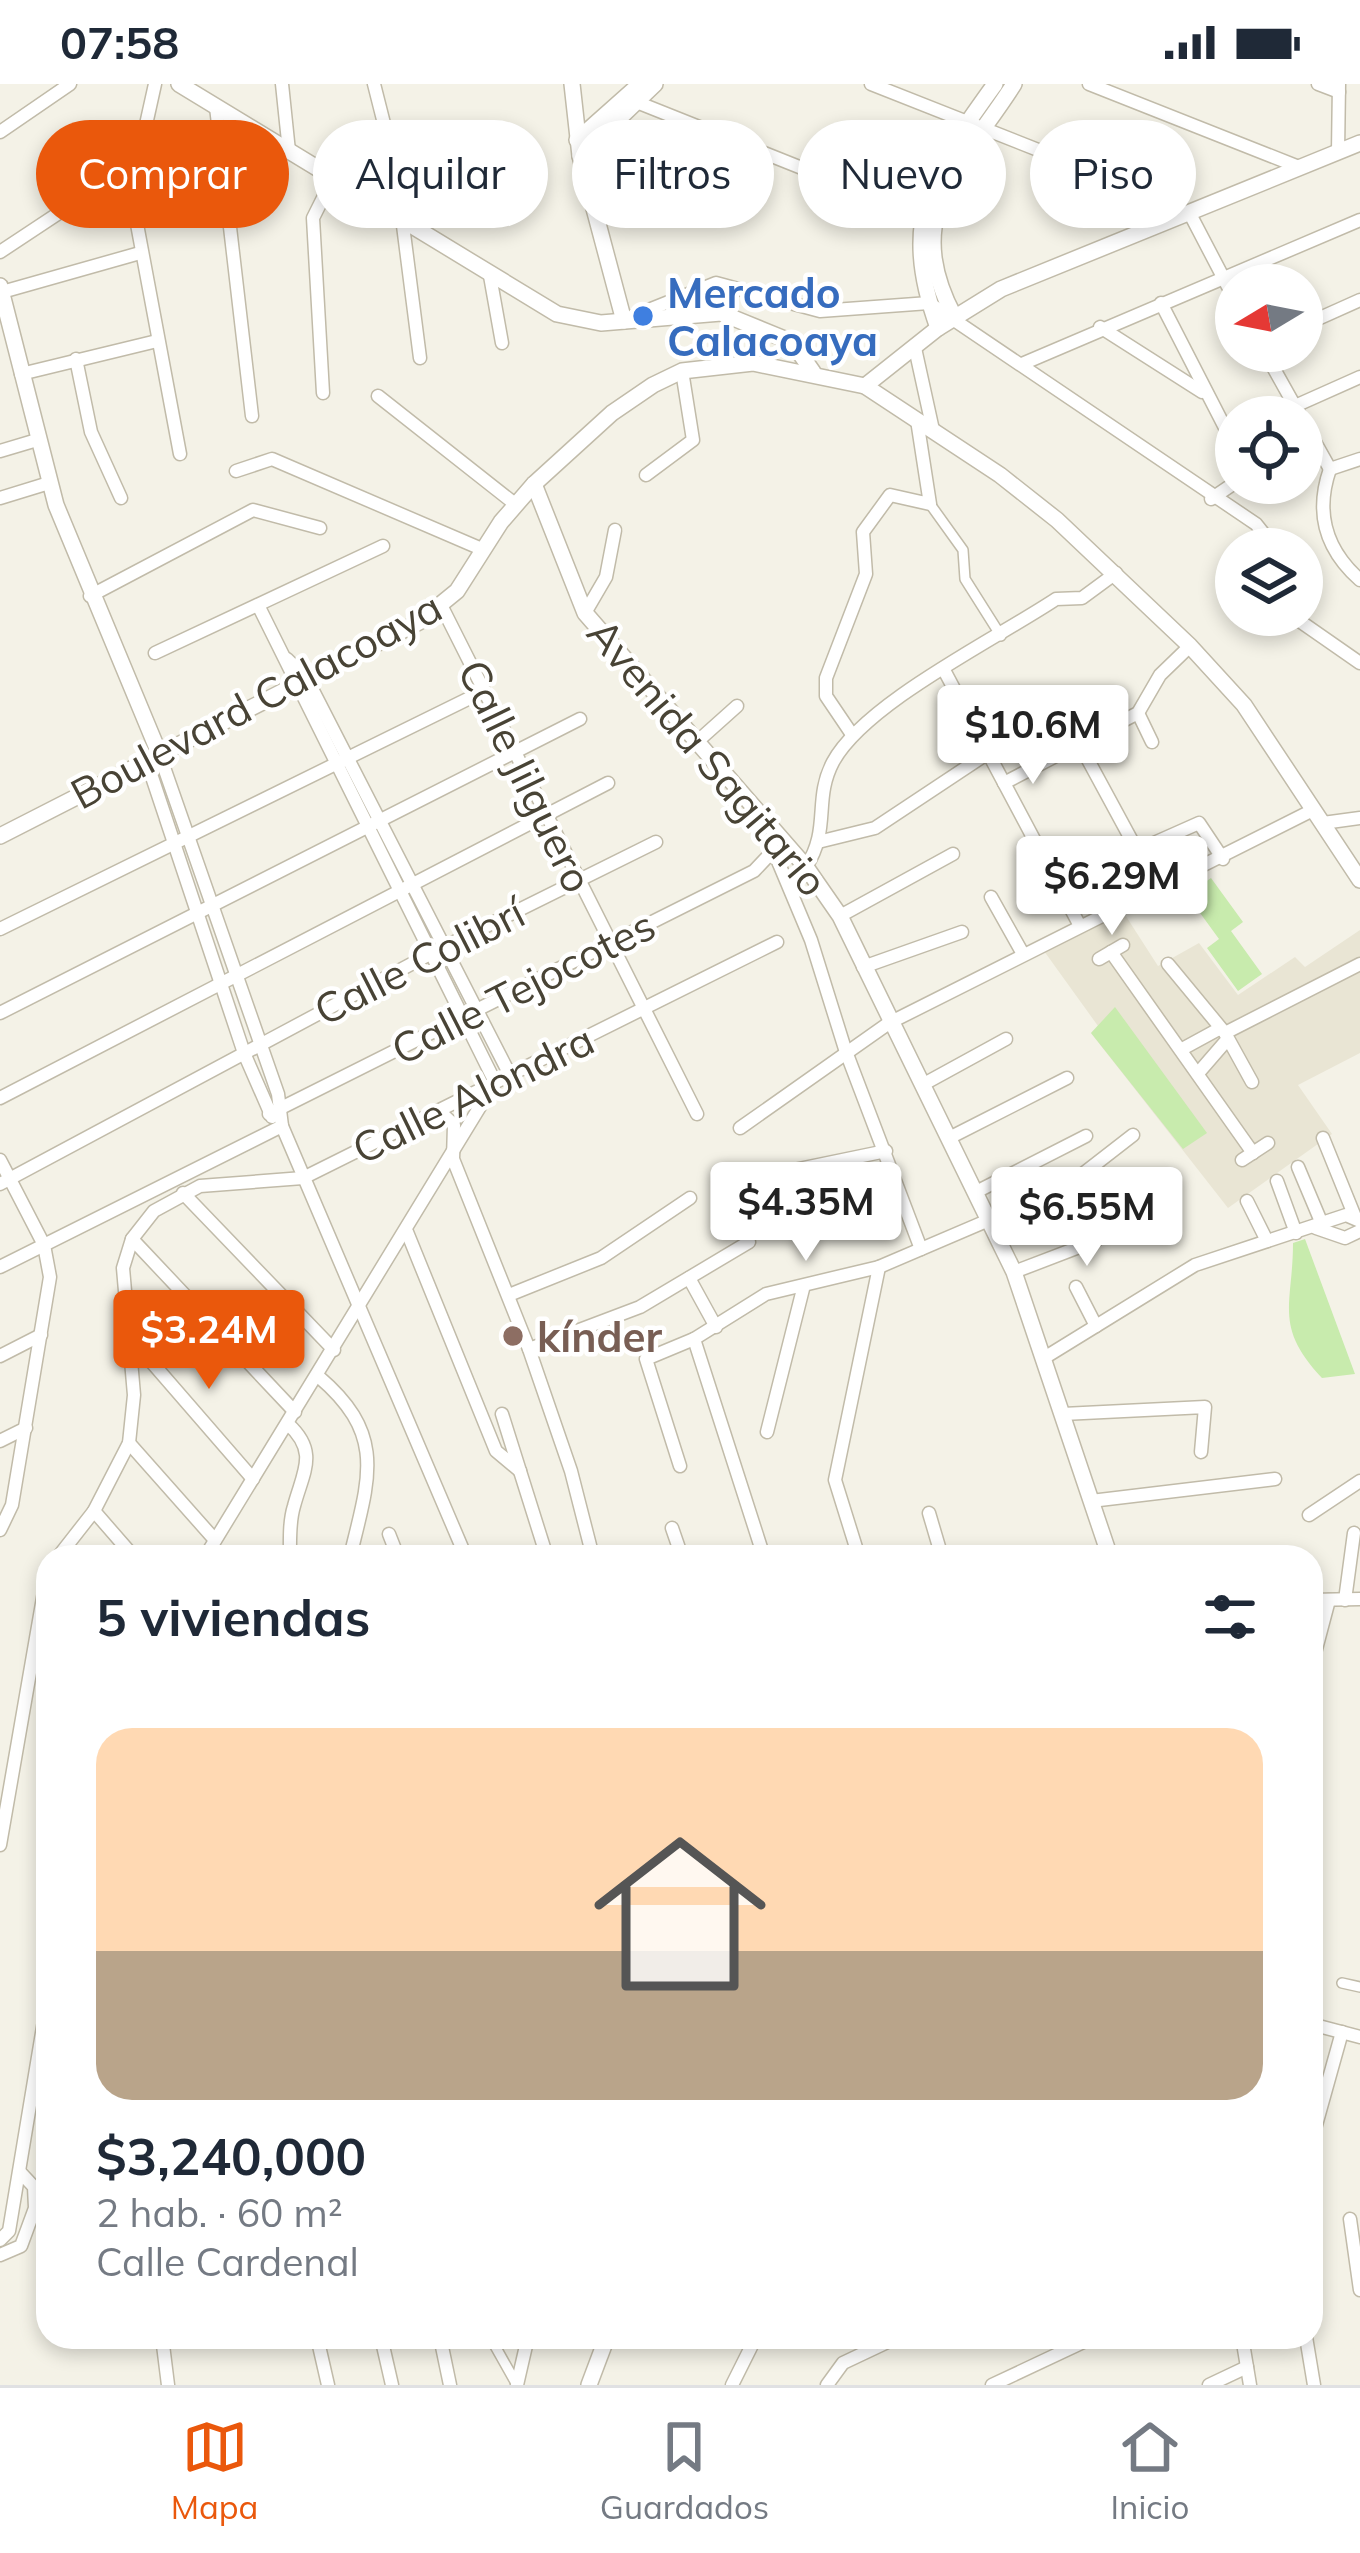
<!DOCTYPE html>
<html lang="es">
<meta charset="utf-8">
<style>
:root{--surface:#fff;--page:#f6f6f7;--text:#1f2937;--muted:#747a83;--line:#e0e1e3;--accent:#ea580c}
body{margin:0;font-family:Mulish,sans-serif;background:var(--page);color:var(--text);height:100vh;display:flex;flex-direction:column;font-size:45px;white-space:nowrap}
*{box-sizing:border-box;margin:0}
p{font-size:39px;color:var(--muted)}
.icon{flex:none;width:66px;height:66px;fill:none;stroke:currentColor;stroke-width:2;stroke-linecap:round;stroke-linejoin:round}
.map{position:relative;flex:1;overflow:hidden}
.panel{position:absolute;left:36px;top:1461px;width:1287px;height:804px;display:flex;flex-direction:column;background:var(--surface);border-radius:36px;box-shadow:0 6px 18px #0003}
.panel>*{flex:none}
.guide{position:absolute;left:36px;top:36px;width:1290px;height:108px;display:flex;gap:24px}
.needle{width:78px;rotate:260deg}
.buttons{position:absolute;left:1215px;top:180px;display:grid;gap:24px}
.buttons a{display:grid;place-items:center;width:108px;height:108px;border-radius:50%;background:var(--surface);box-shadow:0 6px 18px #0003;font-size:60px}
.price{position:absolute;translate:-50% -102px;padding:0 27px;border-radius:12px;background:#fff;color:#222;font-size:39px;line-height:78px;filter:drop-shadow(0 3px 6px #0008)}
.price::after{content:'';position:absolute;left:50%;top:72px;width:36px;height:27px;margin-left:-18px;background:inherit;clip-path:polygon(0 0,100% 0,50% 100%)}
.price.current{background:var(--accent);color:#fff}
ul{padding:0;list-style:none}
li{display:grid;align-content:center;gap:24px;height:636px;padding:0 60px}
li span{display:grid;place-items:center;height:372px;border-radius:36px;color:#555}
li>.icon{margin-inline-start:auto}
span .icon{width:216px;height:216px;fill:#fffc;stroke-width:1}
li b{font-size:51px}
h2{display:flex;justify-content:space-between;align-items:center;height:144px;padding:0 60px;font-size:51px}
.tag{padding:0 42px;border-radius:54px;background:var(--surface);box-shadow:0 6px 18px #0003;font-size:42px;line-height:108px}
.tag.current{background:var(--accent);color:#fff}
.status{display:flex;justify-content:space-between;align-items:center;height:84px;padding:0 60px;background:var(--surface);direction:ltr}
.status svg{height:33px;fill:currentColor}
.tabs{display:flex;justify-content:space-around;align-items:center;height:168px;border-top:3px solid var(--line);background:var(--surface);font-size:33px;color:var(--muted)}
.tabs a{display:grid;justify-items:center;gap:6px}
.tabs .current{color:var(--accent)}
.map>svg:first-child{display:block}
.residential{fill:#e9e5d4}
.green{fill:#c8ebad}
.lines{fill:none;stroke-linecap:round;stroke-linejoin:round}
.pedestrian-casing{stroke:#c1bba9;stroke-width:12}
.minor-casing{stroke:#c1bba9;stroke-width:15}
.tertiary-casing{stroke:#c1bba9;stroke-width:18}
.pedestrian{stroke:#fff;stroke-width:9}
.minor{stroke:#fff;stroke-width:12}
.tertiary{stroke:#fff;stroke-width:15}
.shop-dot{fill:#3f7fe0;stroke:#fff;stroke-width:4.5}
.education-dot{fill:#8d6e63;stroke:#fff;stroke-width:4.5}
.labels{text-anchor:middle;dominant-baseline:central;stroke-width:9;stroke-linejoin:round;paint-order:stroke}
.shop-label{font-size:42px;font-weight:bold;fill:#366cbe;stroke:#fff;text-anchor:start}
.street-label{font-size:42px;fill:#484335;stroke:#fff}
.education-label{font-size:42px;font-weight:bold;fill:#785e54;stroke:#fff;text-anchor:start}
</style>
<div class="status"><b>07:58</b><svg viewBox="0 0 49 12"><path d="M0 12V9h3v3zM5 12V6h3v6zM10 12V3h3v9zM15 12V0h3v12zM26 1h20v11H26zM47 4h2v5h-2z"/></svg></div>
<div class="map">
<svg width="1360" height="2301" viewBox="0 0 1360 2301">
<rect width="100%" height="100%" fill="#f4f2e7"/>
<path class="residential" d="M1122 826 1158 882 1199 859 1238 911 1295 873 1305 883 1360 846V969L1298 1001 1332 1050 1228 1124 1091 949 1098 942 1044 867Z"/>
<g class="green">
<path d="M1211 794 1243 838 1231 847 1262 890 1238 907 1207 864 1219 855 1187 811Z"/>
<path d="M1115 923 1207 1049 1183 1065 1091 949Z"/>
<path d="M1305 1155 1355 1290 1322 1294C1273 1242 1293 1221 1293 1159Z"/>
</g>
<g class="lines">
<defs>
<g id="pedestrian">
<path d="M930 420 963 466 965 495 1001 552"/>
<path d="M1342 1899 1360 1903"/>
<path d="M490 2253 517 2301"/>
</g>
<g id="minor">
<path d="M155 0 131 108 180 370"/>
<path d="M282 0 289 67"/>
<path d="M374 0 396 87 420 274"/>
<path d="M871 0 1142 107 1167 136"/>
<path d="M1089 0 1299 83"/>
<path d="M1318 0 1339 8"/>
<path d="M639 19 922 132"/>
<path d="M216 23 252 332"/>
<path d="M0 48 70 0"/>
<path d="M1338 68 1339 0"/>
<path d="M1189 128 1236 218"/>
<path d="M0 168 77 117"/>
<path d="M490 192 502 259"/>
<path d="M2 208 140 169"/>
<path d="M1161 219 1236 365"/>
<path d="M631 233 716 199 820 227 929 219 1256 440 1276 465"/>
<path d="M1302 242 1360 216"/>
<path d="M1100 243 1202 308"/>
<path d="M915 264 933 346"/>
<path d="M1264 267 1301 333"/>
<path d="M76 275 91 348 121 414"/>
<path d="M1022 280 1360 136"/>
<path d="M21 290 157 257"/>
<path d="M323 309 313 134 333 94"/>
<path d="M378 312 515 420"/>
<path d="M1295 322 1360 293"/>
<path d="M1302 335 1330 385"/>
<path d="M0 367 37 356"/>
<path d="M1330 385C1315 428 1325 465 1360 496"/>
<path d="M1330 385 1360 375"/>
<path d="M236 387 272 375 484 466"/>
<path d="M646 391 693 356 682 287"/>
<path d="M0 414 49 399"/>
<path d="M1211 415 1236 398"/>
<path d="M90 512 253 426 320 444"/>
<path d="M442 523 697 1030"/>
<path d="M585 529 606 493 615 446"/>
<path d="M1291 531 1360 579"/>
<path d="M155 569 383 462"/>
<path d="M287 575 307 595 510 991"/>
<path d="M944 586 1080 842"/>
<path d="M1054 613 1158 805"/>
<path d="M1138 629 1152 658"/>
<path d="M851 649 826 612V594L866 490 863 448 890 411 930 420 917 336"/>
<path d="M699 656 737 622"/>
<path d="M159 669 278 1010 282 1042 466 1473"/>
<path d="M146 675 244 969 272 1033"/>
<path d="M1004 699 1138 629 1160 591 1190 562"/>
<path d="M1323 739 1360 734"/>
<path d="M822 757 875 744 988 669"/>
<path d="M772 763 811 856 845 965 921 1165"/>
<path d="M1136 767 1199 739 1223 775"/>
<path d="M806 783C831 744 813 716 833 678 865 619 996 555 1056 515L1082 514 1116 489"/>
<path d="M991 813 1023 870"/>
<path d="M840 832 953 770"/>
<path d="M0 845 484 607"/>
<path d="M1111 868 1253 1069"/>
<path d="M1099 875 1123 861"/>
<path d="M1168 880 1225 949 1252 998"/>
<path d="M863 883 962 848"/>
<path d="M0 929 580 635"/>
<path d="M1225 949 1360 880"/>
<path d="M1184 964 1217 946"/>
<path d="M1200 987 1226 957"/>
<path d="M922 1001 1006 955"/>
<path d="M0 1014 608 699"/>
<path d="M439 1027 454 1041 453 1075 529 1265 571 1387 593 1473"/>
<path d="M269 1030 754 787 771 769"/>
<path d="M740 1044 889 939 1313 726"/>
<path d="M951 1053 1067 994"/>
<path d="M1323 1054 1355 1133"/>
<path d="M0 1076 44 1161 50 1193 12 1421 0 1446"/>
<path d="M1242 1076 1268 1059"/>
<path d="M1298 1083 1322 1140"/>
<path d="M1277 1097 1296 1149"/>
<path d="M736 1098 886 1067"/>
<path d="M0 1100 430 870 656 758"/>
<path d="M978 1107 1086 1052"/>
<path d="M183 1109 334 1266"/>
<path d="M1247 1117 1267 1157"/>
<path d="M1316 1144 1345 1154 1360 1147"/>
<path d="M407 1148 496 1367 520 1387"/>
<path d="M132 1155 295 1328"/>
<path d="M0 1183 282 1042"/>
<path d="M1014 1188 1095 1157 1131 1131"/>
<path d="M689 1194 716 1243"/>
<path d="M1076 1203 1096 1242"/>
<path d="M509 1211 601 1174 690 1114"/>
<path d="M129 1252 253 1395"/>
<path d="M694 1255 764 1473"/>
<path d="M529 1265 640 1223 749 1158"/>
<path d="M0 1272 41 1251"/>
<path d="M1044 1274 1195 1181 1346 1131 1360 1137"/>
<path d="M319 1293C387 1351 369 1394 350 1473"/>
<path d="M502 1330 547 1473"/>
<path d="M1063 1330 1205 1323 1201 1368"/>
<path d="M288 1340C319 1368 303 1388 294 1422 289 1438 290 1456 290 1473"/>
<path d="M767 1348 803 1205"/>
<path d="M0 1357 26 1344"/>
<path d="M129 1359 215 1456"/>
<path d="M680 1382 646 1275 694 1255 766 1210 879 1183 1066 1103 1133 1051"/>
<path d="M1091 1417 1275 1395"/>
<path d="M94 1427 134 1473"/>
<path d="M929 1429 942 1473"/>
<path d="M1309 1431 1360 1397"/>
<path d="M672 1444 682 1473"/>
<path d="M389 1450 398 1473"/>
<path d="M58 1473 94 1427 129 1359 134 1311 123 1184 132 1155 154 1127 200 1102 303 1094 777 858"/>
<path d="M205 1473 495 998 258 521"/>
<path d="M859 1473 835 1396 879 1183"/>
<path d="M1100 1473H1128"/>
<path d="M1138 1473 1244 1470"/>
<path d="M1311 1516 1360 1515"/>
<path d="M1345 1516 1354 1449"/>
<path d="M1311 1584 1329 1516"/>
<path d="M0 1761 48 1485"/>
<path d="M1311 1940 1360 1953"/>
<path d="M1311 2059 1342 1948"/>
<path d="M1350 2135 1360 2206"/>
<path d="M0 2156 9 2147 48 1913"/>
<path d="M0 2171 21 2162 35 2124 34 2103 20 2088"/>
<path d="M162 2253 168 2301"/>
<path d="M317 2253 328 2301"/>
<path d="M381 2253 392 2301"/>
<path d="M440 2253 450 2301"/>
<path d="M1242 2253 1250 2301"/>
<path d="M1306 2253 1314 2301"/>
<path d="M517 2301 528 2253"/>
<path d="M732 2301 756 2253"/>
<path d="M827 2301 843 2279 898 2253"/>
<path d="M992 2301 1094 2253"/>
<path d="M1209 2301 1247 2283"/>
</g>
<g id="tertiary">
<path d="M179 0 557 230 601 239 721 229 792 258 813 288"/>
<path d="M572 0 580 72 624 237"/>
<path d="M577 56 640 0"/>
<path d="M580 72 655 0"/>
<path d="M0 202 56 421 159 669"/>
<path d="M954 232C899 128 964 79 1014 0"/>
<path d="M938 244C898 133 933 86 995 0"/>
<path d="M865 302 938 244 1001 205 1360 59"/>
<path d="M534 400 585 529 806 783 840 832 1014 1188 1110 1473"/>
<path d="M0 752 419 538 457 507 501 438 534 400 612 329 653 301 682 287 753 279 865 302 1000 391 1057 436 1190 562 1244 621 1360 796"/>
<path d="M589 2301 607 2253"/>
</g>
</defs>
<use href="#pedestrian" class="pedestrian-casing"/>
<use href="#minor" class="minor-casing"/>
<use href="#tertiary" class="tertiary-casing"/>
<use href="#pedestrian" class="pedestrian"/>
<use href="#minor" class="minor"/>
<use href="#tertiary" class="tertiary"/>
</g>
<circle class="shop-dot" cx="643" cy="232" r="12"/>
<circle class="education-dot" cx="513" cy="1252" r="12"/>
<g class="labels">
<g class="shop-label">
<text x="667" y="208">Mercado<tspan x="667" dy="48">Calacoaya</tspan></text>
</g>
<g class="street-label">
<text transform="translate(256 616) rotate(-28)">Boulevard Calacoaya</text>
<text transform="translate(708 673) rotate(50)">Avenida Sagitario</text>
<text transform="translate(526 692) rotate(64)">Calle Jilguero</text>
<text transform="translate(419 877) rotate(-27)">Calle Colibrí</text>
<text transform="translate(523 903) rotate(-27)">Calle Tejocotes</text>
<text transform="translate(473 1010) rotate(-26)">Calle Alondra</text>
</g>
<g class="education-label">
<text x="537" y="1252">kínder</text>
</g>
</g>
</svg>
<div class="buttons">
<a><svg class="needle" viewBox="-14 -14 28 28"><path d="M0-13l5 13h-10z" fill="#e53935"/><path d="M0 13l5-13h-10z" fill="#747a83"/></svg></a>
<a><svg class="icon" aria-label="locate" viewBox="0 0 24 24"><circle cx="12" cy="12" r="6"/><path d="M12 2v4M12 18v4M2 12h4M18 12h4"/></svg></a>
<a><svg class="icon" aria-label="layers" viewBox="0 0 24 24"><path d="M12 4l9 5-9 5-9-5zM3 14l9 5 9-5"/></svg></a>
</div>
<b class="price" style="left:1033px;top:703px">$10.6M</b>
<b class="price" style="left:1112px;top:854px">$6.29M</b>
<b class="price" style="left:806px;top:1180px">$4.35M</b>
<b class="price" style="left:1087px;top:1185px">$6.55M</b>
<b class="price current" style="left:209px;top:1308px">$3.24M</b>
<div class="guide">
<a class="tag current">Comprar</a>
<a class="tag">Alquilar</a>
<a class="tag">Filtros</a>
<a class="tag">Nuevo</a>
<a class="tag">Piso</a>
</div>
<section class="panel">
<h2>5 viviendas<svg class="icon" aria-label="filters" viewBox="0 0 24 24"><path d="M4 7h16M4 17h16"/><circle cx="9" cy="7" r="2"/><circle cx="15" cy="17" r="2"/></svg></h2>
<ul>
<li><span style="background:linear-gradient(#ffd9b3 60%,#b9a48a 0)"><svg class="icon" aria-label="home" viewBox="0 0 24 24"><path d="M3 11l9-7 9 7M6 9v11h12V9"/></svg></span><div><b>$3,240,000</b><p>2 hab. · 60 m²</p><p>Calle Cardenal</p></div></li>
</ul>
</section>
</div>
<nav class="tabs">
<a class="current"><svg class="icon" aria-label="map" viewBox="0 0 24 24"><path d="M3 6l6-2 6 2 6-2v14l-6 2-6-2-6 2zM9 4v14M15 6v14"/></svg>Mapa</a>
<a><svg class="icon" aria-label="saved" viewBox="0 0 24 24"><path d="M7 4h10v16l-5-4-5 4z"/></svg>Guardados</a>
<a><svg class="icon" aria-label="home" viewBox="0 0 24 24"><path d="M3 11l9-7 9 7M6 9v11h12V9"/></svg>Inicio</a>
</nav>
